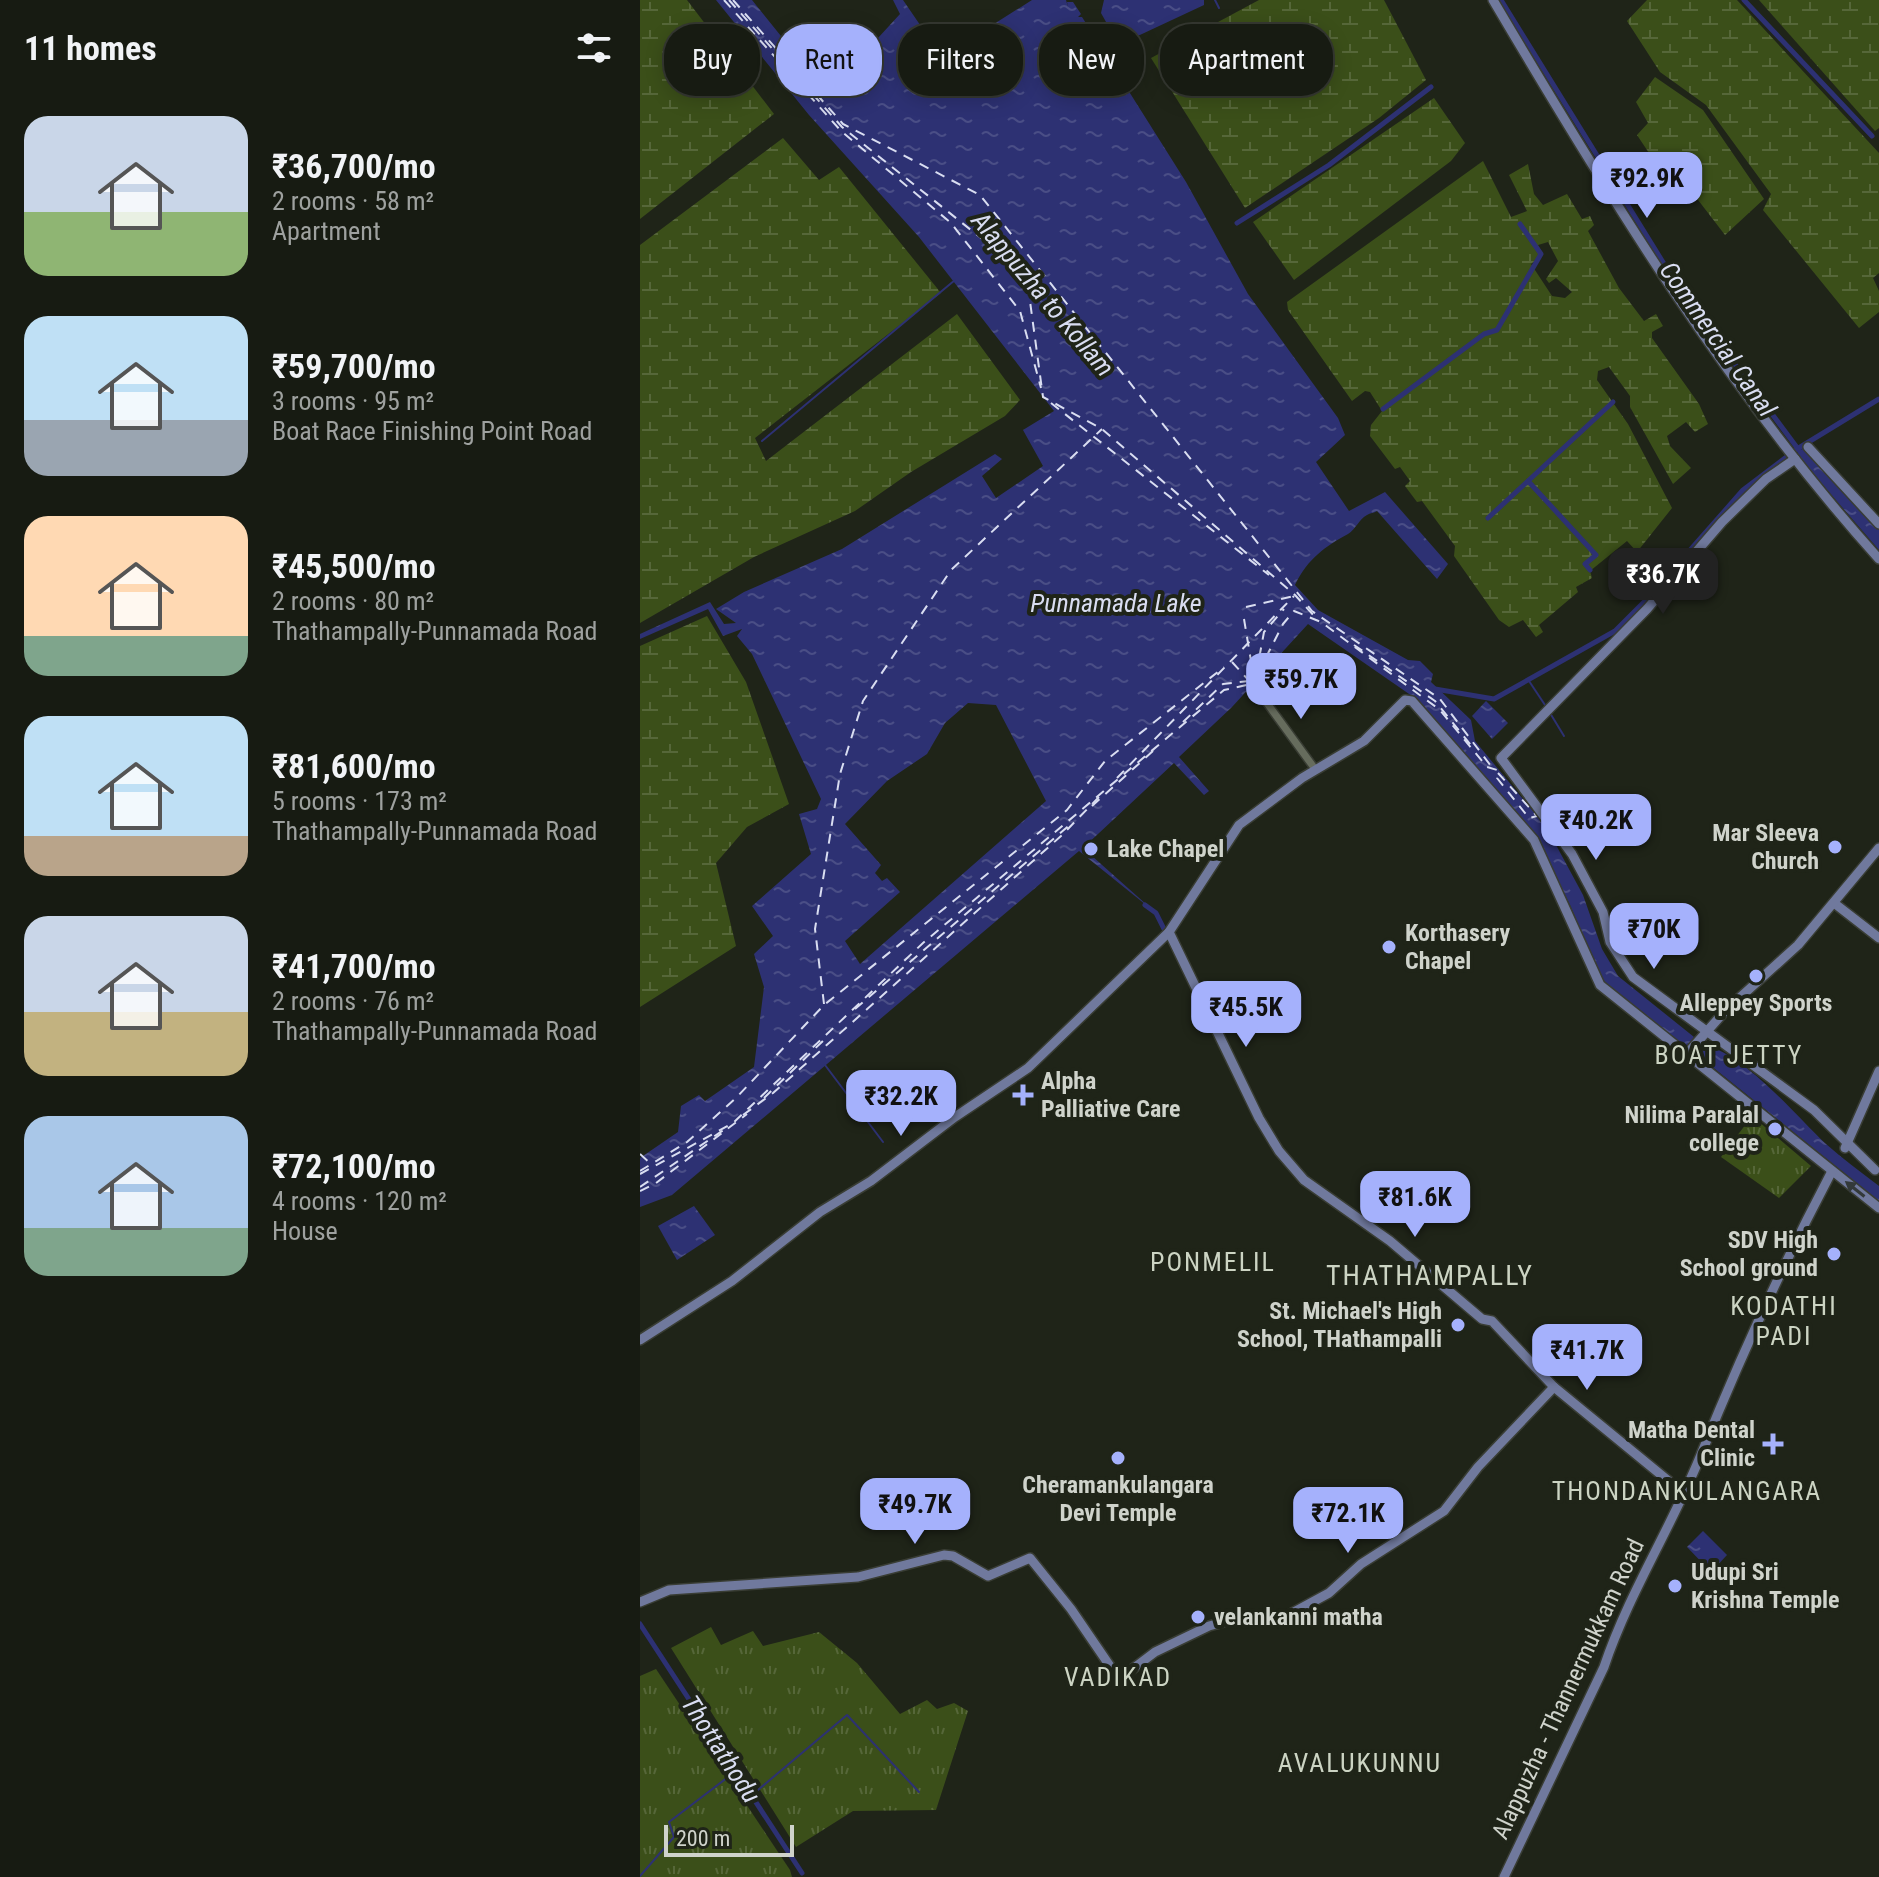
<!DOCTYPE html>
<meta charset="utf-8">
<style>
:root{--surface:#171b12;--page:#242820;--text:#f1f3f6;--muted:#9ea19f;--line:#363932;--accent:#a5b1fc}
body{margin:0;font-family:"Roboto Condensed",sans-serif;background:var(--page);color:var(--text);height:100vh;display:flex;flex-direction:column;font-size:30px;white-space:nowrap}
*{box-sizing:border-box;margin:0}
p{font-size:26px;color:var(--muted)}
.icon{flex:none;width:44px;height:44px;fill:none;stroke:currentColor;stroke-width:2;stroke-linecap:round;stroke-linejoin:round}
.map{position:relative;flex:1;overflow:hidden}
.sheet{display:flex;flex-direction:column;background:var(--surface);width:640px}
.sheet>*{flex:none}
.banner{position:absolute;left:24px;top:24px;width:760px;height:72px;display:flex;gap:16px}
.scale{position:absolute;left:24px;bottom:20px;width:130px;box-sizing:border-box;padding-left:8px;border:4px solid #cfd3cb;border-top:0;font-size:22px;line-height:28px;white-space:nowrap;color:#cfd3cb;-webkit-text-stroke:6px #1f2418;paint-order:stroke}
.price{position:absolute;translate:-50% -68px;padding:0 18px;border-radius:16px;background:var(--accent);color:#111;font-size:26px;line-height:52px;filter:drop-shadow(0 2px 4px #0008)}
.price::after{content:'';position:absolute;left:50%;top:48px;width:24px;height:18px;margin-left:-12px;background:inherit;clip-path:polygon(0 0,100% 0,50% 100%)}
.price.active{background:#222;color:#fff}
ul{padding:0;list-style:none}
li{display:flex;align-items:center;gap:24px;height:200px;padding:0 24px}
li span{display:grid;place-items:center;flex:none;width:224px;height:160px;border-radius:24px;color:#555}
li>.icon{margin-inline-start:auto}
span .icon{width:96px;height:96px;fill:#fffc;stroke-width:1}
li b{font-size:34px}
h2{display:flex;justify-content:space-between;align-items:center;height:96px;padding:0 24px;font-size:34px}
.tag{padding:0 28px;border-radius:32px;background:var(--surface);box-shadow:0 4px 20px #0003,0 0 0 2px var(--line);font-size:28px;line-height:72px}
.tag.active{background:var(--accent);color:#111}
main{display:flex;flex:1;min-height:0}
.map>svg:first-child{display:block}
.grass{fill:url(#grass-tufts)}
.wetland{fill:url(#wetland-marsh);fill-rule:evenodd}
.water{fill:url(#water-ripples);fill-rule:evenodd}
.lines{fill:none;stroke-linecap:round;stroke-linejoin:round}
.stream{stroke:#2d3173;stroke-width:2}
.canal{stroke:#2d3173;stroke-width:5}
.ferry{stroke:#d9ddf1;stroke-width:2;stroke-dasharray:10 8;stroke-linecap:butt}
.minor-casing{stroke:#393d34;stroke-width:10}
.major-casing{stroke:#393d34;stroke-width:12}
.minor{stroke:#666c5d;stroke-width:7}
.major{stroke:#70799d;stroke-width:9}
.oneway{fill:#333939}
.poi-dot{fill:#a5b1fc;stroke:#1f2418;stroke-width:3}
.labels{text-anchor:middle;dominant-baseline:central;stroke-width:8;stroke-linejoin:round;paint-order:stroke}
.poi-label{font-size:24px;font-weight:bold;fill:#cfd3cb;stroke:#1f2418;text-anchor:end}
.street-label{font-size:24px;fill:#cfd3cb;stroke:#1f2418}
.water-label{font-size:26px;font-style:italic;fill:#d9ddf1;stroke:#1f2418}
.neighbourhood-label{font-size:26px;letter-spacing:2px;fill:#ccd4c3;stroke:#1f2418}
.quarter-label{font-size:28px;letter-spacing:2px;fill:#ccd4c3;stroke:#1f2418}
</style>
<main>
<section class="sheet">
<h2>11 homes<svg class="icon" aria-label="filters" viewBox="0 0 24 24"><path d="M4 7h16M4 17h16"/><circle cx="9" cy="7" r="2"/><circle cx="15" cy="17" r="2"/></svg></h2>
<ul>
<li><span style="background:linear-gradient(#c9d6e8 60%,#8fb573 0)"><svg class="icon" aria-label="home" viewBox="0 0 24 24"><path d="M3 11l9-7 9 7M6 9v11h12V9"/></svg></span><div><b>₹36,700/mo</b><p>2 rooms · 58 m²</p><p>Apartment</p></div></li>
<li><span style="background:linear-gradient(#bfe0f5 65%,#9aa5b1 0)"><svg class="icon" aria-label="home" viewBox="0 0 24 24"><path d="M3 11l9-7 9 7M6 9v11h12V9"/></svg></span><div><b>₹59,700/mo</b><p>3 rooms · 95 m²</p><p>Boat Race Finishing Point Road</p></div></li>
<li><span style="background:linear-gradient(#ffd9b3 75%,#7fa58c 0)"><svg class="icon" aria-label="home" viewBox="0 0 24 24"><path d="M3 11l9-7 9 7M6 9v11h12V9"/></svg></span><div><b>₹45,500/mo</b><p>2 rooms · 80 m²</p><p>Thathampally-Punnamada Road</p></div></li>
<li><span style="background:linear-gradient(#bfe0f5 75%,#b9a48a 0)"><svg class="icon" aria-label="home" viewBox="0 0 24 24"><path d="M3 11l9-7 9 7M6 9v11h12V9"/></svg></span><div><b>₹81,600/mo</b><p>5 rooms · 173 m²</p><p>Thathampally-Punnamada Road</p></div></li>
<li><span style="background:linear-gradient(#c9d6e8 60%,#c2b280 0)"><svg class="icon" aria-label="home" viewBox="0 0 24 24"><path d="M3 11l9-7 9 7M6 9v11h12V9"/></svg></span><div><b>₹41,700/mo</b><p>2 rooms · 76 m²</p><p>Thathampally-Punnamada Road</p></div></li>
<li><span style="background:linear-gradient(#a9c7e8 70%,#7fa58c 0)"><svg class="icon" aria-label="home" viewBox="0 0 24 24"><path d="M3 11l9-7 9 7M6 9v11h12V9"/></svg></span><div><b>₹72,100/mo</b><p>4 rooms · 120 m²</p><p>House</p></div></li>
</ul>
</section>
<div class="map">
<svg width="1239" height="1877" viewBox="0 0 1239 1877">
<defs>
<pattern id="grass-tufts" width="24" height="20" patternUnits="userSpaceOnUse" patternTransform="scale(2)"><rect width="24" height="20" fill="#3b4f19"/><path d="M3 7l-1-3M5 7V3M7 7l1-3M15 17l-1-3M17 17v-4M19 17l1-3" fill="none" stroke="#566739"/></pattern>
<pattern id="wetland-marsh" width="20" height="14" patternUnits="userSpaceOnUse" patternTransform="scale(2)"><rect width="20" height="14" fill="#3b4f19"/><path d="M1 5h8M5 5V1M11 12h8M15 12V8" fill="none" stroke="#566739"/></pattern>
<pattern id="water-ripples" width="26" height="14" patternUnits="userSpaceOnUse" patternTransform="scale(2)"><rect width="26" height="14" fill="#2d3173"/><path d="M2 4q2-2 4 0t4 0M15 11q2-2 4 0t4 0" fill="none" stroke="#4a4e86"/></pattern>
</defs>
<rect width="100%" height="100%" fill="#1f2418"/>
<g class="grass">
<path d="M1112 1116 1171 1166 1139 1198 1081 1157Z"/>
<path d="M71 1627 81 1645 113 1631 123 1646 179 1632 217 1663 260 1714 287 1700 297 1709 314 1703 328 1711 296 1810 213 1811 156 1847 31 1648Z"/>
<path d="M16 1669 150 1870 152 1877H0V1676Z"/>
</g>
<g class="wetland">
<path d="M0 0H47L134 114 0 219Z"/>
<path d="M619 0H744L786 80 739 118 605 208 511 58Z"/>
<path d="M1007 0H1097L1239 153V273L1233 278 1239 291V312L1219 328 1123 210 1131 194 1066 105 1020 72 987 21Z"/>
<path d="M1119 0H1239V128L1235 131Z"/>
<path d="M1015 77 1063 110 1124 199 1085 235 1045 183 1030 188 1006 166 1013 159 997 135 1008 123 996 102Z"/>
<path d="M794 98 825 143 811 161 654 280 613 222Z"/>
<path d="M143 138 179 180 199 167 301 293 115 438 126 461 317 314 380 400 365 416 271 472 215 511 114 557 0 623V245Z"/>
<path d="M843 161 871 217 887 211 869 175 888 164 894 194 903 205 927 194 942 219 950 216 954 225 948 231 979 288 1004 321 1016 314 1023 326 1012 332V338L1059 404 1068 424 1055 432 1046 422 1027 436 1030 446 1051 468 1033 484 990 407V396L969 367 958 371 957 380 988 424 1032 508 997 552 987 541 950 571 952 578 936 587 938 592 899 625 903 632 896 637 883 620 869 627 859 620 814 556 815 546 782 501 777 502 765 486 770 481 760 467 755 469 730 436 731 425 742 411 730 392 725 391 712 401 648 310 647 302ZM908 242 918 261 906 279 909 283 916 278 932 292 925 298 912 296 891 264 903 254 898 245Z"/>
<path d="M67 616 106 682 149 804 107 827 76 863 96 946 0 1007V646Z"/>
</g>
<g class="water">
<path d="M76 0H112L182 87 207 69 213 56 227 50 260 14 253 0H263L302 57 392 0H426L428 7 427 2H433L441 14 438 17H442L546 182 608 294 698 418 705 435 676 462 709 511 745 492 808 564 797 579 737 511C734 513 730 513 727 515 719 519 716 529 708 534 686 546 668 558 655 585L678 610 768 660 780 661 793 674 791 682 831 720 835 741 897 816 916 845 943 895 962 949 978 976 1054 1037 1049 1044 1056 1050 1063 1044C1108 1057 1152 1112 1186 1144 1203 1159 1221 1172 1239 1186V1201L1055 1053 1049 1045 1046 1047 962 981 930 905 896 838 772 696 668 624 592 707 539 757 569 791 564 795 534 763 443 848 516 913 439 851 32 1195 0 1207V1158L38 1132 41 1106 59 1095 65 1101 114 1067 124 987 114 954 133 936 112 906 171 854 159 814 177 809 181 799 112 654 97 636 102 629 83 636 68 609 0 639V634L70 602 84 624 96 623 76 609 104 592 202 549 355 454 362 459 342 476 356 498 403 466 383 430 414 411 279 237 169 115ZM328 703 356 705 406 801 220 964 205 941 260 892 247 878 242 881 235 873 241 865 205 824 247 781 287 754 305 723Z"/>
<path d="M464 0H564V5L487 41 474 36 461 13Z"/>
<path d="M1165 447 1239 530V550L1156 454Z"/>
<path d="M846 701 868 723 852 739 832 716Z"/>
<path d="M54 1206 75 1235 37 1260 18 1226Z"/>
<path d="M1063 1531 1087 1555 1071 1572 1047 1547Z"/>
</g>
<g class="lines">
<g class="stream">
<path d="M575 0 579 8"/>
<path d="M122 441 315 280"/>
<path d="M889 681 905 705"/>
<path d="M910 713 924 736"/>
<path d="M185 1065 243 1142"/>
<path d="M112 1795 207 1715 279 1792"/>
<path d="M0 1876 34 1837 29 1822 96 1771"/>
</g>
<g class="canal">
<path d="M861 0 1042 293 1164 457"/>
<path d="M1104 0 1232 136"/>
<path d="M597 223 689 165 791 87"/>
<path d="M743 409 844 334 857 330 901 254 880 224"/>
<path d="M888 481 973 402"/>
<path d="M848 518 888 481 956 555 945 564 950 570"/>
<path d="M795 689 854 699 975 631 1007 599 1103 490 1157 449 1239 399"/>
<path d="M505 905 516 913 527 935"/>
<path d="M0 1624 162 1873"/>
</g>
<g class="ferry">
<path d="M84 0 201 131 311 223 380 311 401 388"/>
<path d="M89 0 202 127 351 246 389 294 403 397 462 429 655 595 676 618"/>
<path d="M93 0 203 124 340 195 672 611 800 699 851 766"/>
<path d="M411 403 629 575"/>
<path d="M606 607 654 596"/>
<path d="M604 619 614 679"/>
<path d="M714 645 795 701 835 750"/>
<path d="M592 662 612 684"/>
<path d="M616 675 624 632 644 609"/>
<path d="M543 722 583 684 609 681"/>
<path d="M858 773 896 815"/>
<path d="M477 778 654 596"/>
<path d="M452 806 513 751"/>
<path d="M184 1004 175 929 200 774 223 701 311 570 462 429"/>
<path d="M215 1009 432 823"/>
<path d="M124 1098 188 1036"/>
<path d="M103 1115 133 1093 421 836 459 797"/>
<path d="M0 1154 11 1164"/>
<path d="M0 1171 47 1142 96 1098 184 1005 427 810 465 761 584 667"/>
<path d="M0 1174 93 1123 283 943 584 690 611 684 616 688 615 679 643 624 654 611 681 622 800 710 847 767 857 770V778L889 818 897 816"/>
<path d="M0 1187 85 1129"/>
<path d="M0 1191 16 1183 107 1114"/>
</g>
<defs>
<path id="minor" d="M616 688 675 769"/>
<g id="major">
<path d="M853 0C968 195 1087 390 1239 559"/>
<path d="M1168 447 1239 524"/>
<path d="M1155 459 1126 479 1082 522 1007 609 861 758 932 854 963 912 970 942 993 977 1174 1110 1235 1170"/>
<path d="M1194 903 1239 938"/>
<path d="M529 932 619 1118 639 1151 664 1180 750 1241 842 1319 852 1321 914 1387 1042 1492"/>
<path d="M1046 1055 1085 1011 1158 945 1239 848"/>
<path d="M1205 1148 1239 1071"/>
<path d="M0 1340 92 1281 180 1212 231 1181 315 1117 388 1068 529 932 599 825 662 778 724 741 765 700 772 701 894 840 960 985 1239 1208"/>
<path d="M0 1602 29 1590 218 1577 304 1555 313 1556 348 1576 390 1558 431 1609 474 1672 482 1677 515 1652 569 1626 591 1620 643 1618 689 1593 721 1564 804 1511 838 1467 914 1387"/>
<path d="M864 1877 964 1667C989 1593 1031 1528 1060 1457 1099 1360 1143 1264 1192 1171"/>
</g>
</defs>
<use href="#minor" class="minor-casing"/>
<use href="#major" class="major-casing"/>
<use href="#minor" class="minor"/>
<use href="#major" class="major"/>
</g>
<defs><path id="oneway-solid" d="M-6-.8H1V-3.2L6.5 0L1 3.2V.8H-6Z" transform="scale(2)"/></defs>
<use class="oneway" href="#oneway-solid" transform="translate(1215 1189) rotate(-142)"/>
<g class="poi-dot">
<circle cx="1195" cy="847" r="8"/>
<circle cx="451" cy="849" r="8"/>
<circle cx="749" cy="947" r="8"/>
<circle cx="1116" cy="976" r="8"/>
<path d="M379 1083h8v8h8v8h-8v8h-8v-8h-8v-8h8z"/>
<circle cx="1135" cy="1129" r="8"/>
<circle cx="1194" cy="1254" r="8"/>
<circle cx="818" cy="1325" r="8"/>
<path d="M1129 1432h8v8h8v8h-8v8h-8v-8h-8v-8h8z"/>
<circle cx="478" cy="1458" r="8"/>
<circle cx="1035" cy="1586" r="8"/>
<circle cx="558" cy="1617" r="8"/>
</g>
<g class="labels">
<g class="poi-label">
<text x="1179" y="833">Mar Sleeva<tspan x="1179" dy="28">Church</tspan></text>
<text x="467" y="849" text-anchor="start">Lake Chapel</text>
<text x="765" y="933" text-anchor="start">Korthasery<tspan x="765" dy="28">Chapel</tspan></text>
<text x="1116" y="1003" text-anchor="middle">Alleppey Sports</text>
<text x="401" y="1081" text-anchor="start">Alpha<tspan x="401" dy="28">Palliative Care</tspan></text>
<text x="1119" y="1115">Nilima Paralal<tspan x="1119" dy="28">college</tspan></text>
<text x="1178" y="1240">SDV High<tspan x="1178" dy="28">School ground</tspan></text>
<text x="802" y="1311">St. Michael's High<tspan x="802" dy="28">School, THathampalli</tspan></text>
<text x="1115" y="1430">Matha Dental<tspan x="1115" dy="28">Clinic</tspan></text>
<text x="478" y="1485" text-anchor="middle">Cheramankulangara<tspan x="478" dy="28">Devi Temple</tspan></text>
<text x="1051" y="1572" text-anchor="start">Udupi Sri<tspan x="1051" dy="28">Krishna Temple</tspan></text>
<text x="574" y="1617" text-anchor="start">velankanni matha</text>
</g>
<g class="street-label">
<text transform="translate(928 1689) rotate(-65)">Alappuzha - Thannermukkam Road</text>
</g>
<g class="water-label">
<text transform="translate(403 294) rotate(50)">Alappuzha to Kollam</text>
<text transform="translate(1078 339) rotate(55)">Commercial Canal</text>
<text x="476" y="603">Punnamada Lake</text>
<text transform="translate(81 1749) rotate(57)">Thottathodu</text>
</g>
<g class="neighbourhood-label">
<text x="1089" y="1055">BOAT JETTY</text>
<text x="573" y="1262">PONMELIL</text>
<text x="1144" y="1306">KODATHI<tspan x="1144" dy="30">PADI</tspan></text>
<text x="1047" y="1491">THONDANKULANGARA</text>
<text x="478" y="1677">VADIKAD</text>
<text x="720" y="1763">AVALUKUNNU</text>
</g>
<g class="quarter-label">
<text x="790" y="1275">THATHAMPALLY</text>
</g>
</g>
</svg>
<div class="scale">200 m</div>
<b class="price" style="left:1007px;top:220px">₹92.9K</b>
<b class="price active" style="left:1023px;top:616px">₹36.7K</b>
<b class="price" style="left:661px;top:721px">₹59.7K</b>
<b class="price" style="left:956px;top:862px">₹40.2K</b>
<b class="price" style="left:1014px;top:971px">₹70K</b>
<b class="price" style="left:606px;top:1049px">₹45.5K</b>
<b class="price" style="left:261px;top:1138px">₹32.2K</b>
<b class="price" style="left:775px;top:1239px">₹81.6K</b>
<b class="price" style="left:947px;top:1392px">₹41.7K</b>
<b class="price" style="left:275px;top:1546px">₹49.7K</b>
<b class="price" style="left:708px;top:1555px">₹72.1K</b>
<div class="banner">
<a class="tag">Buy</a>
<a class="tag active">Rent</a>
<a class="tag">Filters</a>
<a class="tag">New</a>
<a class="tag">Apartment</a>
</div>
</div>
</main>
